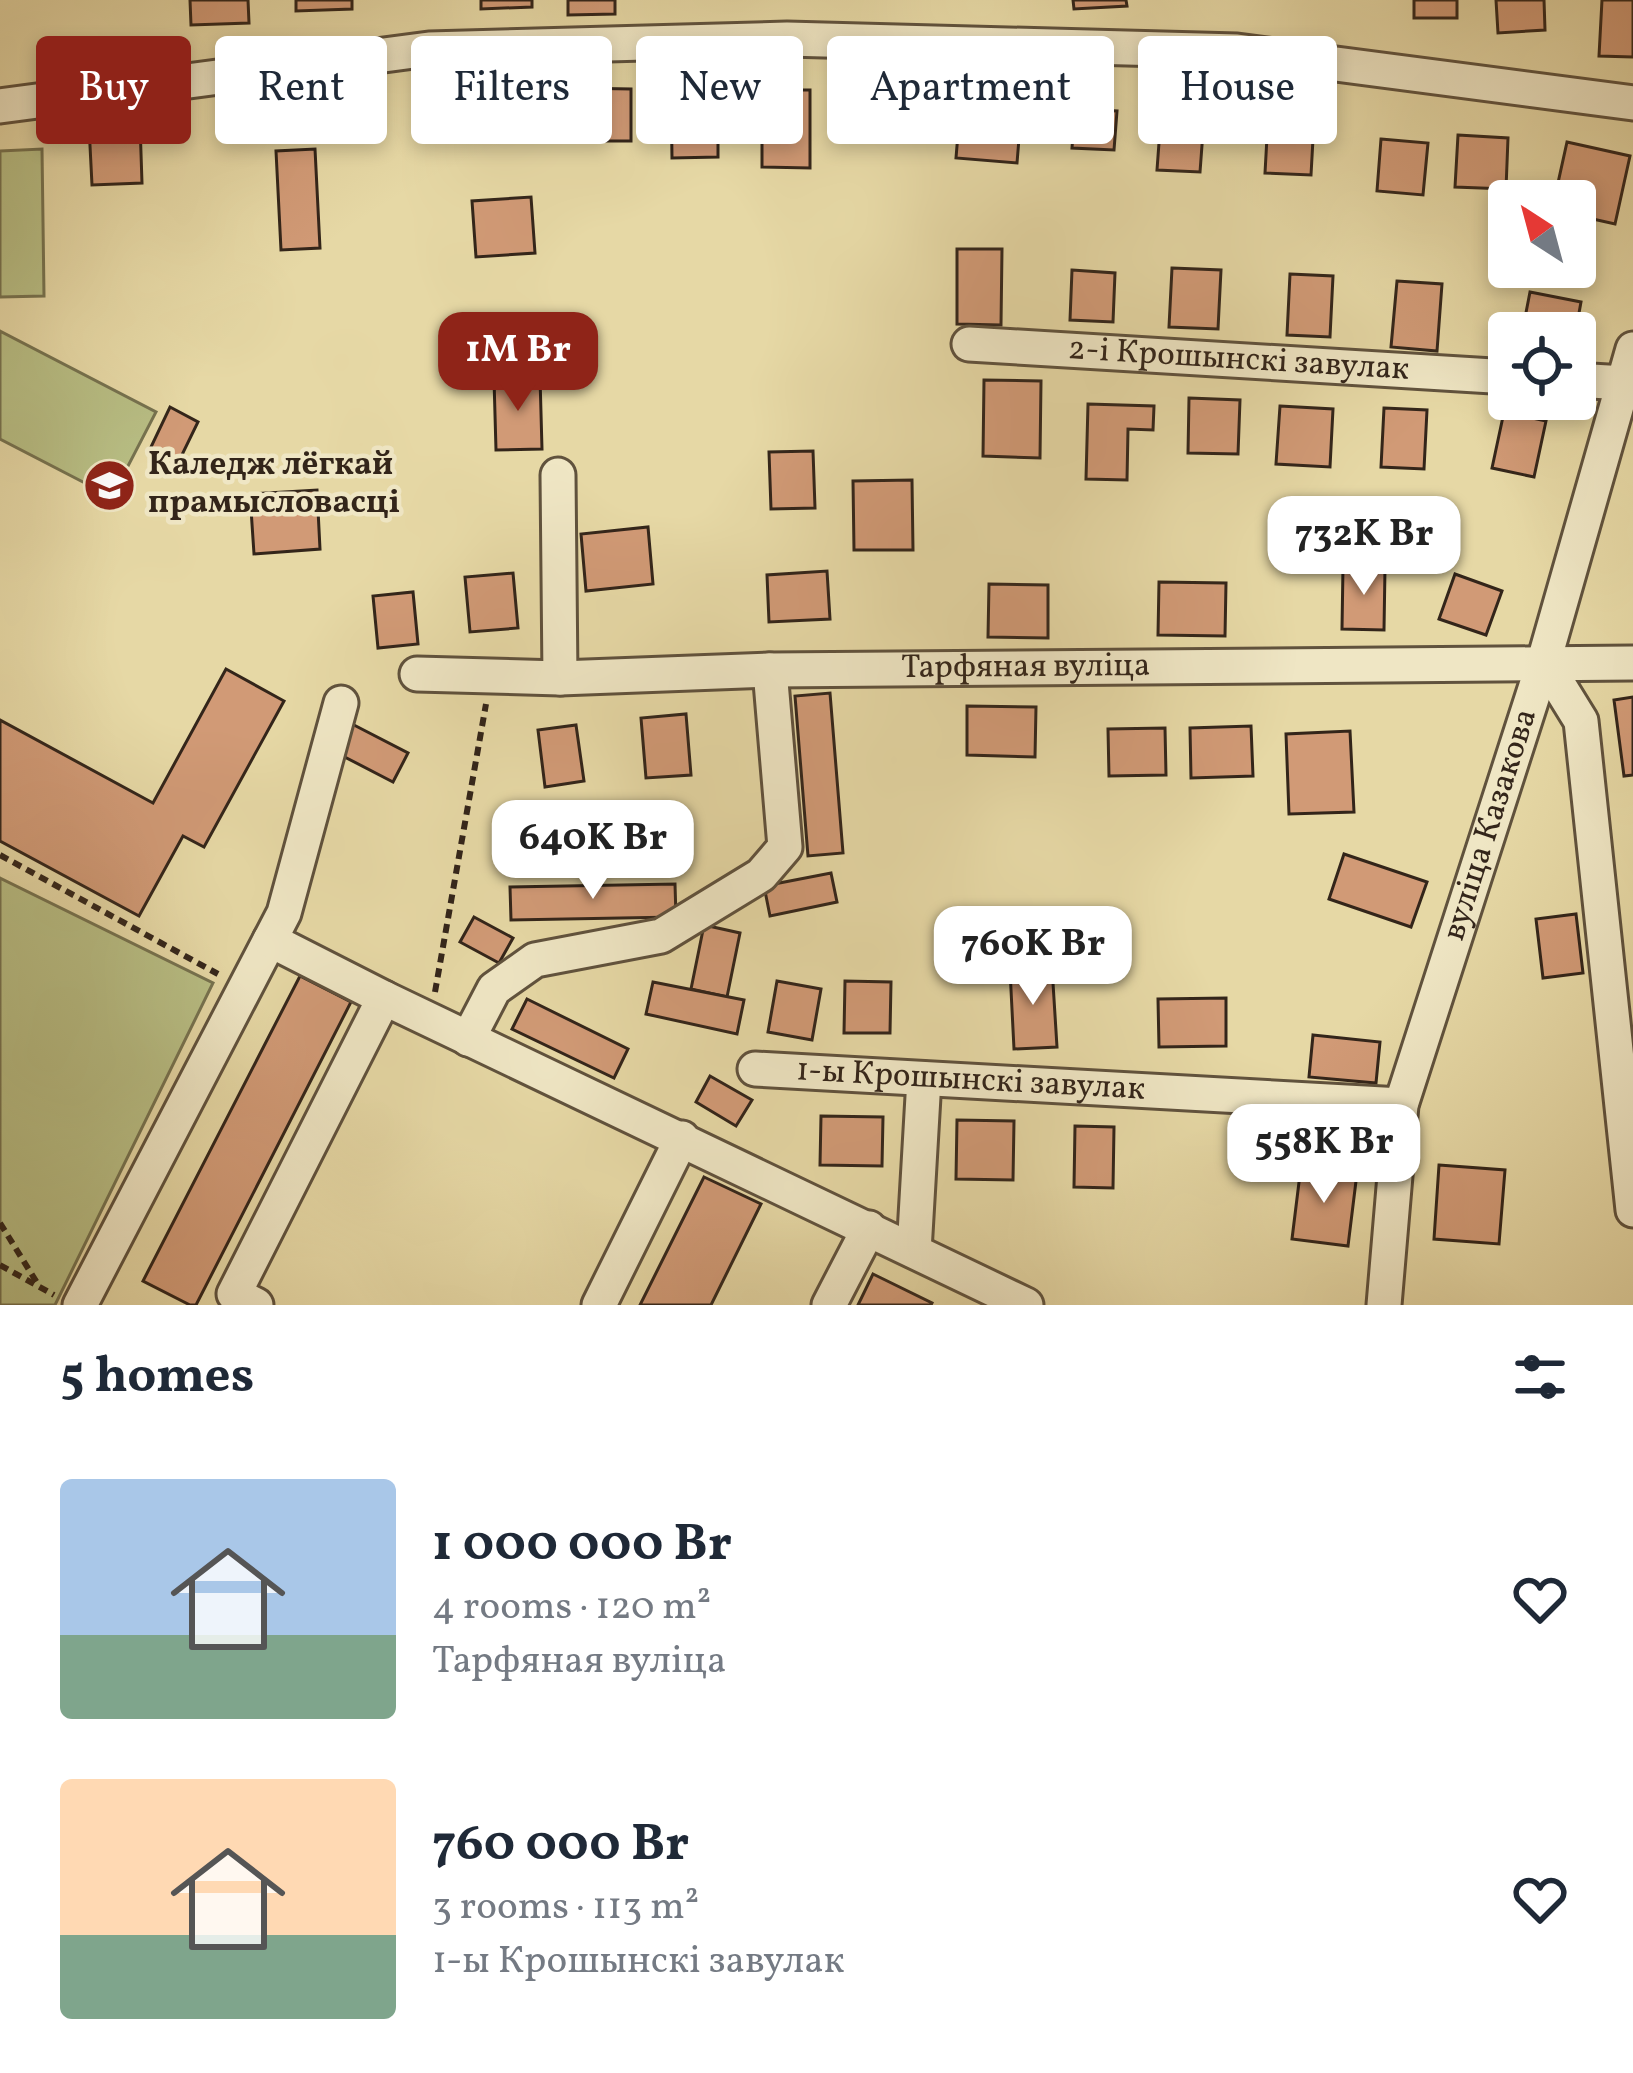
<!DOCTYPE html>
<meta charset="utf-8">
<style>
:root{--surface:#fff;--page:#f6f6f7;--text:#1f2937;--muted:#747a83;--accent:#8f2418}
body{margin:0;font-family:Vollkorn,serif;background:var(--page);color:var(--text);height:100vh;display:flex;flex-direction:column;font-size:45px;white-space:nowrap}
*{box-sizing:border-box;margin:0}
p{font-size:39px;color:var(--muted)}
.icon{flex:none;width:66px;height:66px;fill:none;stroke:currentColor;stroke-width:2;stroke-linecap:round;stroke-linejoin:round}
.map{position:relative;height:1305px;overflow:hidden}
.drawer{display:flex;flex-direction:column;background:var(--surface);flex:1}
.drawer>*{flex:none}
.hud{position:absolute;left:36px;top:36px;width:1563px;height:108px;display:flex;gap:24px}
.needle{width:78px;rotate:324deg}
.buttons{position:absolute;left:1488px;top:180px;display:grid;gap:24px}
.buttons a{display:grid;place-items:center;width:108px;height:108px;border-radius:12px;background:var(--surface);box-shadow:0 6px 18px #0003;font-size:60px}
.price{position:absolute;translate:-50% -102px;padding:0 27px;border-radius:24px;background:#fff;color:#222;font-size:39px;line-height:78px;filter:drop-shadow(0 3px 6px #0008)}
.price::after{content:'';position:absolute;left:50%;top:72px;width:36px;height:27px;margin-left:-18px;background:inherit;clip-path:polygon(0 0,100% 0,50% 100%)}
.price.active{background:var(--accent);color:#fff}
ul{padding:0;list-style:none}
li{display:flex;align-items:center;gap:36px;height:300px;padding:0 60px}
li span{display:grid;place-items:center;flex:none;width:336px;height:240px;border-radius:12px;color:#555}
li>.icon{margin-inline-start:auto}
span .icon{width:144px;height:144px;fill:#fffc;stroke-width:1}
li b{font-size:51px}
h2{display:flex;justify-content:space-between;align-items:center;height:144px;padding:0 60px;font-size:51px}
.pill{padding:0 42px;border-radius:12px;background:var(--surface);box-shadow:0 6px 18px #0003;font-size:42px;line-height:108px}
.pill.active{background:var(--accent);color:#fff}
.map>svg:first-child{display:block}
.green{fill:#b8be84;stroke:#76724f;stroke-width:3}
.building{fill:#d19a76;stroke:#33251a;stroke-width:3}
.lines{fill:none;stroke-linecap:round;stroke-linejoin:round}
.minor-casing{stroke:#60523d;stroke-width:39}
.path{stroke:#33251a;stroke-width:6;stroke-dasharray:9 6;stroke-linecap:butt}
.minor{stroke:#efe6c4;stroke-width:33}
.labels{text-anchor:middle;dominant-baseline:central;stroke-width:9;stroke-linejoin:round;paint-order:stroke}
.street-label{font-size:33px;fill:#33251a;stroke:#efe6c4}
.poi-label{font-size:33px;font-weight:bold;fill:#33251a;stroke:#efe6c4;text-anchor:start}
</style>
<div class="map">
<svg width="1633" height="1305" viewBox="0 0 1633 1305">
<rect width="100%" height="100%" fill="#e6d8a5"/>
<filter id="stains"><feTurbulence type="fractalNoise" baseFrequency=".00167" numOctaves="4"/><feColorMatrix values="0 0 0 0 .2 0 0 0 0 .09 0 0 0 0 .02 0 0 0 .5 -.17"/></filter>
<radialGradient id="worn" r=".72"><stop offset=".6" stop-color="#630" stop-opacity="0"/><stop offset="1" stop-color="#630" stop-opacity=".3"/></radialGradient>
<g class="green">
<path d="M42 149 44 296 0 297V151Z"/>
<path d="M0 331 156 412 112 497 0 439Z"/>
<path d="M0 878 213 983 55 1305H0Z"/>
</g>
<g class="building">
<path d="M190 0H248L249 23 191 25Z"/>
<path d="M296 0H352V9L296 11Z"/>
<path d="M481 0H532V7L481 9Z"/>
<path d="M568 0H615V14L568 15Z"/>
<path d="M1073 0H1126L1127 6 1074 9Z"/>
<rect x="1414" y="0" width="43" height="18"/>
<path d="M1496 0H1544L1545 30 1498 33Z"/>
<path d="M1602 0H1633V57L1599 56Z"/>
<path d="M718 87V157L672 158 671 88Z"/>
<path d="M574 88 631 89V141H573Z"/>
<path d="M762 90H810V168L762 167Z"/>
<path d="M961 98 1022 102 1017 163 956 158Z"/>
<path d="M1162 102 1205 105 1200 172 1157 170Z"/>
<path d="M1075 109 1117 111 1114 150 1072 148Z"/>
<path d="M1268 119 1314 121 1311 175 1265 173Z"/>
<path d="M140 124 142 183 92 185 89 126Z"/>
<path d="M1458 135 1508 138 1506 189 1455 187Z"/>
<path d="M1381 139 1428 143 1423 195 1377 191Z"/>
<path d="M1567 142 1630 156 1615 224 1575 215V201H1554Z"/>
<path d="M315 149 320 248 281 250 276 151Z"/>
<path d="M531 197 535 253 476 257 472 201Z"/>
<path d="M957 249H1002L1001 325 957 324Z"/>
<path d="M1172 268 1221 270 1218 329 1169 327Z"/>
<path d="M1072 270 1115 273 1113 322 1070 320Z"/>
<path d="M1290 274 1333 276 1330 337 1287 335Z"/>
<path d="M1397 281 1442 284 1437 351 1391 347Z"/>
<path d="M1530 292 1581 302 1575 335 1522 333Z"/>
<path d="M540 377 542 449 496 450 494 379Z"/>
<path d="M984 380 1041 381 1040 458 983 456Z"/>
<path d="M1189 398 1240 400 1238 454 1188 453Z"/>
<path d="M1088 404 1154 406 1153 430 1128 429 1127 480 1086 479Z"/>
<path d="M1280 406 1333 409 1330 467 1276 464Z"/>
<path d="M170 407 198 422 178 463 150 449Z"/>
<path d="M1384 408 1427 410 1424 469 1381 467Z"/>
<path d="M1504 412 1546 421 1534 477 1492 468Z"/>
<path d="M813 451 815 508 771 509 769 452Z"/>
<path d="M912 480 913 550H854L853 481Z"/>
<path d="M317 490 320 549 254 554 250 494Z"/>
<path d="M648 527 653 584 586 591 581 534Z"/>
<path d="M1343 567 1385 568 1384 630 1342 629Z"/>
<path d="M827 571 830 619 769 622 767 575Z"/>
<path d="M513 573 518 628 470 632 465 577Z"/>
<path d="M1455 574 1502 591 1486 635 1439 619Z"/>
<path d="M1159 582 1226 583 1225 636 1158 635Z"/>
<path d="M989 584 1048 585V638L988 637Z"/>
<path d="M413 592 418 644 378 648 373 596Z"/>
<path d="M226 669 284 701 204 847 183 836 139 916 0 841V720L153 803Z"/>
<path d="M830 693 843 853 808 856 795 696Z"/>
<path d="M1633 697V775L1624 776 1614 700Z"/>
<path d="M967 706 1036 707 1035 757 967 755Z"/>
<path d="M686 714 691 775 646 778 641 718Z"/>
<path d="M352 724 408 753 393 782 337 753Z"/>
<path d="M576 725 584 781 545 787 538 730Z"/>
<path d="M1251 726 1253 776 1191 778 1190 728Z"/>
<path d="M1165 728 1166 775 1109 776 1108 729Z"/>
<path d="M1350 731 1354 812 1289 814 1286 734Z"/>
<path d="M1344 854 1427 882 1411 927 1329 899Z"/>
<path d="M831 873 837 902 770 916 764 886Z"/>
<path d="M675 884 676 917 511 920 510 887Z"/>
<path d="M1576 914 1583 973 1543 978 1536 919Z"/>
<path d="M474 917 513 938 499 963 460 942Z"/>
<path d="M704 925 740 933 727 997 691 989Z"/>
<path d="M1052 967 1057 1047 1014 1049 1010 970Z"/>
<path d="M300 976 351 1002 196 1305H190L143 1281Z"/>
<path d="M777 981 821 989 812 1040 768 1032Z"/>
<path d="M845 981 891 982 890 1033H844Z"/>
<path d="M653 982 744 1000 737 1034 646 1014Z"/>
<path d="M1226 998V1046L1159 1047 1158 999Z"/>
<path d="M527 999 628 1049 614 1078 512 1029Z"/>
<path d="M1313 1035 1380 1042 1376 1083 1309 1077Z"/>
<path d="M710 1076 752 1100 736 1126 696 1102Z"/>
<path d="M821 1116 883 1117 882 1166 820 1165Z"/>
<path d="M957 1120 1014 1121 1013 1180 956 1179Z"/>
<path d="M1075 1126 1114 1127 1113 1188 1074 1187Z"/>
<path d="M1439 1165 1505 1170 1499 1244 1434 1239Z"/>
<path d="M1301 1166 1357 1173 1348 1246 1292 1239Z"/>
<path d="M704 1177 761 1204 711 1305H640Z"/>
<path d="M873 1274 932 1303 931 1305H858Z"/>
</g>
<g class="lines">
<defs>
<g id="minor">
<path d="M0 106 429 49 787 39 1237 51 1633 103"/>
<path id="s1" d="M969 344 1509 377"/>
<path d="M1575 380 1624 383"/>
<path d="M558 475 560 678"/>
<path d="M1544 661 1581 721 1633 1210"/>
<path id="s2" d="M417 674 560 678 770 670 1633 663"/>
<path d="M384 998 1026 1305"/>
<path d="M468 1039 494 989 535 960 661 936 761 875 785 847 770 670"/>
<path id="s3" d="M755 1069 1401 1105"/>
<path d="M914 1251 924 1079"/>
<path d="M80 1305 284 913 341 703"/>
<path d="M256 1305 234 1294 384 998 270 940"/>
<path d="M599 1305 682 1138"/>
<path d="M829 1305 869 1228"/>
<path id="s4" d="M1384 1305 1401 1105 1544 661 1633 349"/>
</g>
</defs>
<use href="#minor" class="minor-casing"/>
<g class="path">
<path d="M0 855 218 974"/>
<path d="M435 992 486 704"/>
<path d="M0 1223 39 1286"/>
<path d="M0 1265 54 1295"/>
</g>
<use href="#minor" class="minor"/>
</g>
<defs>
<symbol id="university-disc" viewBox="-11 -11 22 22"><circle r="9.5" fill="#8f2418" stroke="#efe6c4"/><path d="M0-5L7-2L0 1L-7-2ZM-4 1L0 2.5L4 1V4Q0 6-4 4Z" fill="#fff"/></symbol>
</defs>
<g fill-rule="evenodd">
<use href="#university-disc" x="80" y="456" width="59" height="59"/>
</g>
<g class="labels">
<g class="street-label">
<text stroke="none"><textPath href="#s1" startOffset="270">2-і Крошынскі завулак</textPath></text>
<text stroke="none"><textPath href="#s2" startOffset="609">Тарфяная вуліца</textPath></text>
<text stroke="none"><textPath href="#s4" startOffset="495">вуліца Казакова</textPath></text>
<text stroke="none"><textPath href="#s3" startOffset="216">1-ы Крошынскі завулак</textPath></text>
</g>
<g class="poi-label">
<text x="148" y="466">Каледж лёгкай<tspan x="148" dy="38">прамысловасці</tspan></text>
</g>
</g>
<rect width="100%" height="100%" filter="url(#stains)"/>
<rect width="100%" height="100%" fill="url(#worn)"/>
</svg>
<div class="buttons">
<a><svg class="needle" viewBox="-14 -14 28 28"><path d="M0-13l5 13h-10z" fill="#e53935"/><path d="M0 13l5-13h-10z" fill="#747a83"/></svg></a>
<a><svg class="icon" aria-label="locate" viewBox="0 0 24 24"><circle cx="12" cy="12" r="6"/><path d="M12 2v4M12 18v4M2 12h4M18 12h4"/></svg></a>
</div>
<b class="price active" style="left:518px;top:414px">1M Br</b>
<b class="price" style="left:1364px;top:598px">732K Br</b>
<b class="price" style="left:593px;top:902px">640K Br</b>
<b class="price" style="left:1033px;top:1008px">760K Br</b>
<b class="price" style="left:1324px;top:1206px">558K Br</b>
<div class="hud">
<a class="pill active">Buy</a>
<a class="pill">Rent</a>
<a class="pill">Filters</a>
<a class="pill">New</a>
<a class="pill">Apartment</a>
<a class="pill">House</a>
</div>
</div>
<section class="drawer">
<h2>5 homes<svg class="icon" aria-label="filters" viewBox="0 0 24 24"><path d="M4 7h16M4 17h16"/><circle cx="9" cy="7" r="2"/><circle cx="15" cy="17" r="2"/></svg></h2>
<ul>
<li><span style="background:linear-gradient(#a9c7e8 65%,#7fa58c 0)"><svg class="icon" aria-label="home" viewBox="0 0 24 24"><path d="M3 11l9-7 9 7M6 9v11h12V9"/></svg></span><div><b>1 000 000 Br</b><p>4 rooms · 120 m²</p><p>Тарфяная вуліца</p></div><svg class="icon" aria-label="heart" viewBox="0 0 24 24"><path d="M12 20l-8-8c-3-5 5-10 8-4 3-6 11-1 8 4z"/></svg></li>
<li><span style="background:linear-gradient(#ffd9b3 65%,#7fa58c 0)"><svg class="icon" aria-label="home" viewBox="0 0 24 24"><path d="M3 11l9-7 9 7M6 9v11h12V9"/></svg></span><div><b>760 000 Br</b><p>3 rooms · 113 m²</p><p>1-ы Крошынскі завулак</p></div><svg class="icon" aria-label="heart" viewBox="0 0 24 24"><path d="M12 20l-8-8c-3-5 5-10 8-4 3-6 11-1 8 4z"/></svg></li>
</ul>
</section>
